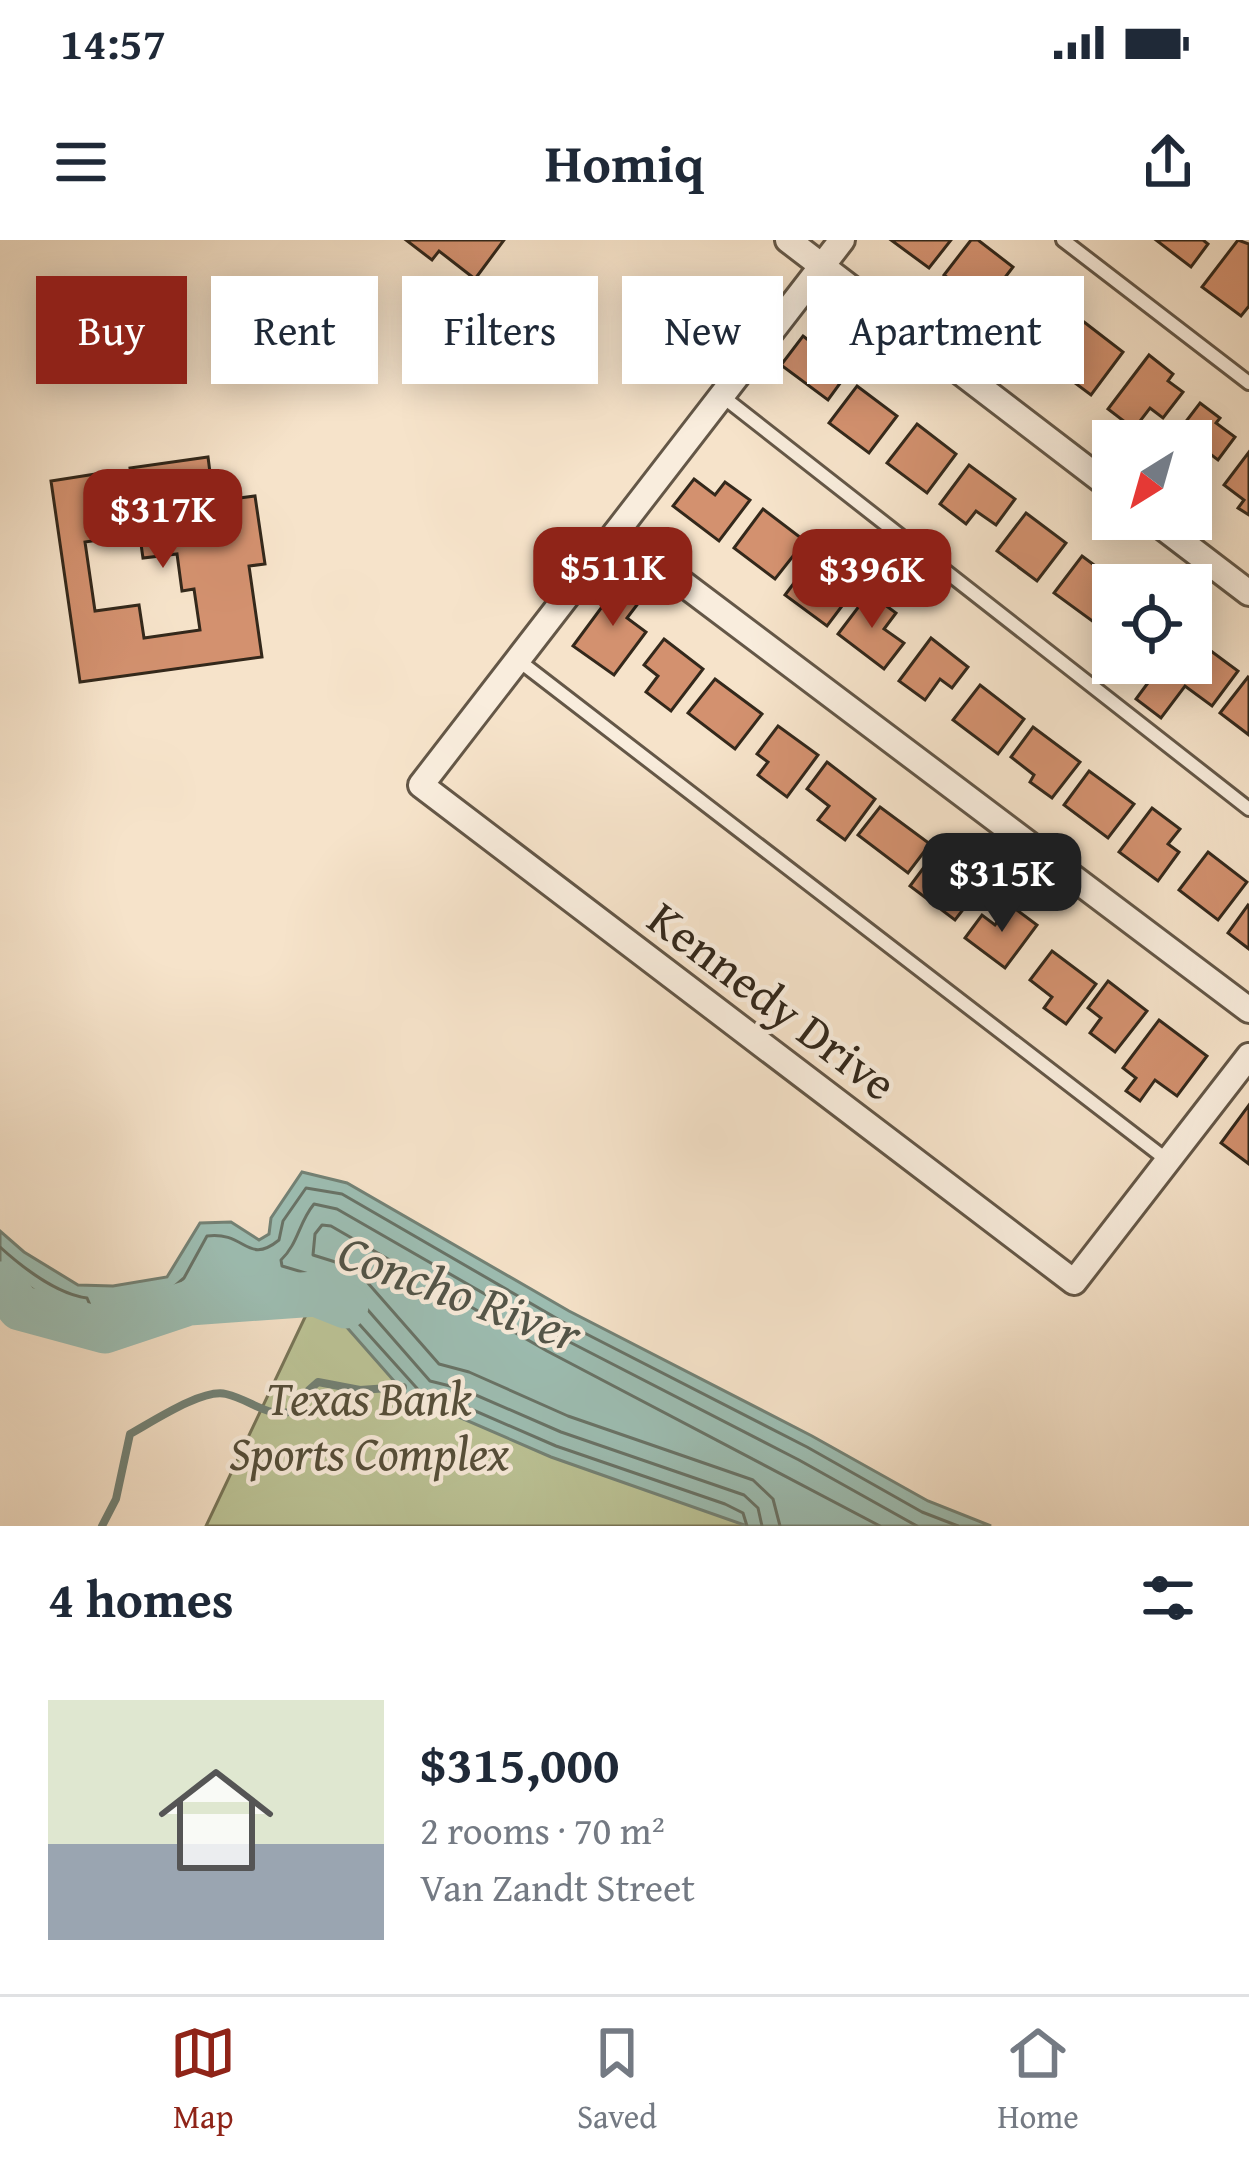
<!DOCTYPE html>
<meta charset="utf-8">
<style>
:root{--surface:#fff;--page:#f6f6f7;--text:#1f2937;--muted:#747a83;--line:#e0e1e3;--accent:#8f2418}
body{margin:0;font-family:"Gentium Book Plus",serif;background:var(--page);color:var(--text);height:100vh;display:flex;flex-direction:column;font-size:45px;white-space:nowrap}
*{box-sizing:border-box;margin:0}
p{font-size:39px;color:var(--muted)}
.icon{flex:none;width:66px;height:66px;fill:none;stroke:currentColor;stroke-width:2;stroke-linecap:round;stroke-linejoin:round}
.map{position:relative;height:1286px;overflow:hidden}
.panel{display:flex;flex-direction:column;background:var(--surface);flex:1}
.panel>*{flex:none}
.top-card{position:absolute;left:36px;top:36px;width:1179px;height:108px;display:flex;gap:24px}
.needle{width:78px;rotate:217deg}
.tools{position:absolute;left:1092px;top:180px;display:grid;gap:24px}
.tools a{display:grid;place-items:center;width:120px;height:120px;border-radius:0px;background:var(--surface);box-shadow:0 6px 30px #0003;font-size:60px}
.price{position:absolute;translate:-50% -102px;padding:0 27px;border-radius:24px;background:var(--accent);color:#fff;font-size:39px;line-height:78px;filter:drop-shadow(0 3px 6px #0008)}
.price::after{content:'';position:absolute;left:50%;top:72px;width:36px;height:27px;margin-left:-18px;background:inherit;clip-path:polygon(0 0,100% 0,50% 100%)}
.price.selected{background:#222;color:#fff}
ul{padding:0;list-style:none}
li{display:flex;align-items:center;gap:36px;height:300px;padding:0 48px}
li+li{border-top:3px solid var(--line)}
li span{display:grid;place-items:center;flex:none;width:336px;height:240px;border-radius:0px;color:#555}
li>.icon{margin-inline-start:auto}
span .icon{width:144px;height:144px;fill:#fffc;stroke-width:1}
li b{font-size:51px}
h2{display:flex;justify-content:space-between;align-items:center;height:144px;padding:0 48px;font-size:51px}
.tag{padding:0 42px;border-radius:0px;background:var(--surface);box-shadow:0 6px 30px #0003;font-size:42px;line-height:108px}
.tag.selected{background:var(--accent);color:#fff}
.status{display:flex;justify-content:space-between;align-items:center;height:84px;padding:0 60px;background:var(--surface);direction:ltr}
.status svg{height:33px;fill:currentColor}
header{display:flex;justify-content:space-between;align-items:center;height:156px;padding:0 48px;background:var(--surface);font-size:54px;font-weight:600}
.tab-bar{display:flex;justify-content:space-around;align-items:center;height:168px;border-top:3px solid var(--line);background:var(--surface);font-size:33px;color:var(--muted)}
.tab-bar a{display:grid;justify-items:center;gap:6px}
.tab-bar .selected{color:var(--accent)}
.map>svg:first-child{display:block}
.green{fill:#bcc497;stroke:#787659;stroke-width:3}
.water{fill:#9dbeb3;stroke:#738276;stroke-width:3}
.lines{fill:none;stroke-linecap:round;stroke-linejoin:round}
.shore{stroke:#687367;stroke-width:3}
.stream{stroke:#738276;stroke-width:8}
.river{stroke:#9dbeb3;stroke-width:45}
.building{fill:#d3916f;stroke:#33281b;stroke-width:3}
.lane-casing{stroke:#645747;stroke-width:18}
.street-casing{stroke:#645747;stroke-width:30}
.lane{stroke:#f9eddd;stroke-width:12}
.street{stroke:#f9eddd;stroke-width:24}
.labels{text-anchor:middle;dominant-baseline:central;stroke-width:9;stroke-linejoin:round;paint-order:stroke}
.street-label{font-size:48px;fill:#33281b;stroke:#f9eddd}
.park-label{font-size:48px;font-style:italic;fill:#554f3a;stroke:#f9eddd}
.water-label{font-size:51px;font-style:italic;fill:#535549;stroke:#f9eddd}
</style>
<div class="status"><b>14:57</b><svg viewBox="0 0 49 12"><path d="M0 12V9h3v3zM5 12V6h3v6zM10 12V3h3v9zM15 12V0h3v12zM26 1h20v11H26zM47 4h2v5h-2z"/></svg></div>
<header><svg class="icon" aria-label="menu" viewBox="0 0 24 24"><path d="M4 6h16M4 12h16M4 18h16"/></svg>Homiq<svg class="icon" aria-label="share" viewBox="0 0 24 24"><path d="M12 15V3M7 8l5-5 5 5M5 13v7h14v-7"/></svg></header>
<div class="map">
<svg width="1249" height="1286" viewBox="0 0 1249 1286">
<rect width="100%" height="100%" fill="#f6e3ca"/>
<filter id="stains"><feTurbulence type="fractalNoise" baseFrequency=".00167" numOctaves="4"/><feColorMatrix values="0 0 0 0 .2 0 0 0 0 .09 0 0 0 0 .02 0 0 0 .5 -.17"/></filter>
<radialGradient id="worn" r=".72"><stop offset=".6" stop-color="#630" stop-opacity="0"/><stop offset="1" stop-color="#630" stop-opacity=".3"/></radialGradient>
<path class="green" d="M316 1054 874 1286H206Z"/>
<path class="water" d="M302 932 347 943 569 1071 812 1196 928 1261 991 1286H747L551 1217 452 1174 416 1166 329 1067 275 1053 164 1074 72 1082 38 1068 0 1042V991L24 1012 78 1045 113 1046 167 1037 200 983 231 982 259 1000 269 994 271 978Z"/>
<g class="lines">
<g class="shore">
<path d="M0 1007C22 1027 57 1054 87 1058L90 1065C57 1082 30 1037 0 1033"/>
<path d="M747 1286 743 1273 725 1264 556 1206 457 1163 423 1155 333 1055 274 1042 175 1060 169 1051 184 1038 207 996C246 991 247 1026 279 1000L283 981 306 948 342 954 563 1082 807 1207 922 1272 958 1286"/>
<path d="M762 1286 758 1268 744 1255 561 1192 462 1149 430 1141 346 1045 282 1026 281 1020C298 1004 299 982 314 964L337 969 556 1095 799 1220 917 1286"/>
<path d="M780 1286 773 1259 753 1240 568 1176 469 1132 439 1124 360 1034 345 1025 313 1015 315 994 322 985 331 986 547 1111 880 1286"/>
</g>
<path class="stream" d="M102 1286 116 1259 130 1194C152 1182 203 1148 226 1154 255 1161 267 1180 298 1170L309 1150 318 1142 360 1150 403 1147"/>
<path class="river" d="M0 1044 20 1068 105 1091 189 1063 316 1054 346 1066"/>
</g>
<g class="building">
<path d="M406 0H504L475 39 439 11 432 20Z"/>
<path d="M891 0H951L929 28Z"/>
<path d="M971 0H978L1013 27 984 65 944 35Z"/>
<path d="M1156 0H1203L1208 4 1191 27Z"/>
<path d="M1238 0 1249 4V66L1241 76 1202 47Z"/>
<path d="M1024 38 1070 73 1039 115 992 80Z"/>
<path d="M1084 82 1123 112 1091 155 1051 125Z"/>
<path d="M803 96 849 131 828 160 781 125Z"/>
<path d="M1149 115 1173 134 1168 141 1183 152 1163 178 1150 168 1134 189 1108 169Z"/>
<path d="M857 146 897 176 869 213 829 183Z"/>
<path d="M1200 163 1220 178 1216 183 1235 197 1218 220 1205 210 1191 228V201H1171Z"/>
<path d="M917 184 956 214 927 253 887 223Z"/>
<path d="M1249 212V275L1238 268 1244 260 1224 245Z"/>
<path d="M208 217 212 248 203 249 207 273 226 271 224 260 255 256 265 324 249 326 262 417 80 442 51 241 102 233 112 298 85 302 95 371 139 365 144 398 200 390 194 349 182 351 177 314 143 318 130 228Z"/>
<path d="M969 225 1015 259 996 285 976 271 966 284 940 264Z"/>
<path d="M694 239 715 255 725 242 750 260 719 301 673 266Z"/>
<path d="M763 269 805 301 775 339 734 308Z"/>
<path d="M1026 273 1066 303 1037 341 997 311Z"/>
<path d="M818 311 847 332 835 349 848 358 827 386 785 355Z"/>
<path d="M1082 316 1121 345H1113V359L1095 383 1054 353Z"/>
<path d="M624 337 646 353 627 378 646 392 614 435 573 406Z"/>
<path d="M869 353 896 373 884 389 904 403 884 429 838 394Z"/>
<path d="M1192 397 1238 431 1212 466 1185 446 1161 478 1136 459 1153 436 1159 441 1172 423H1191Z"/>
<path d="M931 398 968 427 952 448 940 439 925 460 899 441Z"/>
<path d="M664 399 703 429 671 471 646 452 658 436 644 425Z"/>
<path d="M1248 437 1249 438V495L1220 473Z"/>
<path d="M715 439 762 474 735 509 688 473Z"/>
<path d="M980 445 1024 479 998 514 953 480Z"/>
<path d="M778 486 818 515 787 557 758 535 768 522 757 514Z"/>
<path d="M1033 487 1080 522 1052 558 1030 542 1034 535 1011 517Z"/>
<path d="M827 522 875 559 845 600 818 580 829 566 807 549Z"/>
<path d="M1089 531 1134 564 1108 598 1064 565Z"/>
<path d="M880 567 930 604 908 633 858 595Z"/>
<path d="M1152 568 1180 589 1168 604 1179 612 1158 641 1119 612Z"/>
<path d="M936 611 982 645 955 680 910 646Z"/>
<path d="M1208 612 1247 642 1218 680 1179 650Z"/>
<path d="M1010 665 1037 685 1005 728 965 698 982 675 995 685Z"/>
<path d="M1248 665 1249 666V709L1228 693Z"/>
<path d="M1052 711 1096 744 1066 784 1044 768 1052 757 1030 740Z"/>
<path d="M1108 741 1147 771 1115 812 1090 793 1101 778 1088 768Z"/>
<path d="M1159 780 1207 816 1177 856 1155 840 1140 861 1126 851 1136 838 1123 828Z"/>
<path d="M1249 865V924L1221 903Z"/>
</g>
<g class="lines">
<defs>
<g id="lane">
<path d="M1063 0 1249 143"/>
<path d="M722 156 1249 569"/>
<path d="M518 420 1167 920"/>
</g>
<g id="street">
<path d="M788 0 1113 249"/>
<path d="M842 0 421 545 1074 1042 1249 816"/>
<path d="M1152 279 1249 353"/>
<path d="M616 293 1249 770"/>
</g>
</defs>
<use href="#lane" class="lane-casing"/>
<use href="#street" class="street-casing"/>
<use href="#lane" class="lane"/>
<use href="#street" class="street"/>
</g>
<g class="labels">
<g class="street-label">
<text transform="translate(773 760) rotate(37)">Kennedy Drive</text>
</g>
<g class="park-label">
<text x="369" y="1157">Texas Bank<tspan x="369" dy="55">Sports Complex</tspan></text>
</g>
<g class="water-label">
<text transform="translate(460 1052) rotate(20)">Concho River</text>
</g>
</g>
<rect width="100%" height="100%" filter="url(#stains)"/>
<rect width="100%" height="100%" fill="url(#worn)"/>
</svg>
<div class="tools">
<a><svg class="needle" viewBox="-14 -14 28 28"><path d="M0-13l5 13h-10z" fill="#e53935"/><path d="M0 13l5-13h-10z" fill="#747a83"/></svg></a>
<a><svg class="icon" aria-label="locate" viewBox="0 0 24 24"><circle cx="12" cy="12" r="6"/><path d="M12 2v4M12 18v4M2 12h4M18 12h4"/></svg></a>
</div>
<b class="price" style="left:163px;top:331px">$317K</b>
<b class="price" style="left:613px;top:389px">$511K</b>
<b class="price" style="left:872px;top:391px">$396K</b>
<b class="price selected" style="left:1002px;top:695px">$315K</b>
<div class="top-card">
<a class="tag selected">Buy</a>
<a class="tag">Rent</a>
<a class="tag">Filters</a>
<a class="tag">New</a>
<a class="tag">Apartment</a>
</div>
</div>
<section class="panel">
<h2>4 homes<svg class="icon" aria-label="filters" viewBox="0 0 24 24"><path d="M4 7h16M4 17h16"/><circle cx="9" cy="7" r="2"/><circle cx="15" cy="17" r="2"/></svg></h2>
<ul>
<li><span style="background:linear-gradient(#dfe7d0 60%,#9aa5b1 0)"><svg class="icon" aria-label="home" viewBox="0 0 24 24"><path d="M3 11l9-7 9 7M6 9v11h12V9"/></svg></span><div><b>$315,000</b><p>2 rooms · 70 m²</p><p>Van Zandt Street</p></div></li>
</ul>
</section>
<nav class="tab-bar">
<a class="selected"><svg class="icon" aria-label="map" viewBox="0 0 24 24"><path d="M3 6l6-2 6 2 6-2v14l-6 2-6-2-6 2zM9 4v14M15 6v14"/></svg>Map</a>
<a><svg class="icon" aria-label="saved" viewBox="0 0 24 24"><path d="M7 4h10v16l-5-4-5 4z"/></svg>Saved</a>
<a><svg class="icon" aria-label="home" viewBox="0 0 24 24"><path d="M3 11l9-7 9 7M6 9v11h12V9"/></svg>Home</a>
</nav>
